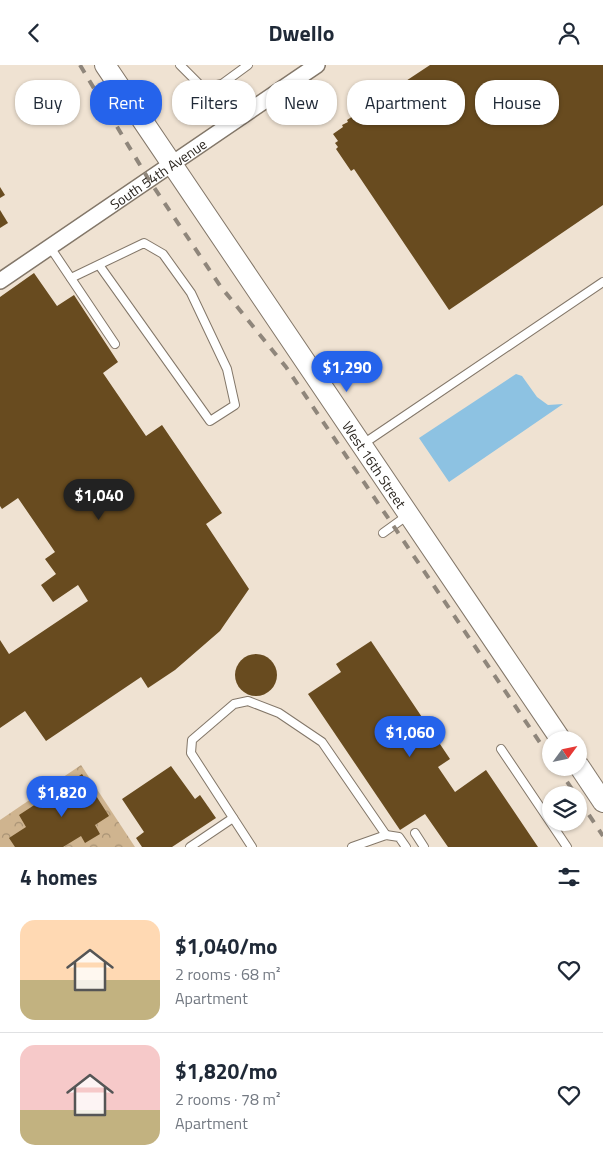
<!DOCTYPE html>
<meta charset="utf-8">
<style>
:root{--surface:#fff;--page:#f2f2f3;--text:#1f2937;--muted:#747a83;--line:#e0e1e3;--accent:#2563eb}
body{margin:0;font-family:"Titillium Web",sans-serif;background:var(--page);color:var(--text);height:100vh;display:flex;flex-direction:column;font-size:19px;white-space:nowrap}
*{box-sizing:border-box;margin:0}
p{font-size:16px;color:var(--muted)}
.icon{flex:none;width:28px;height:28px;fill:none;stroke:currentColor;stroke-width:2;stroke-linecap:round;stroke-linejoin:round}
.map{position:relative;height:782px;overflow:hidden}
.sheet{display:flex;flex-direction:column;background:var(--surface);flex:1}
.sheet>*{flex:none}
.top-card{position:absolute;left:15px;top:15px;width:574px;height:45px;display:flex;gap:10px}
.needle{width:32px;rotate:57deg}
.buttons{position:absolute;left:542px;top:666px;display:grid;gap:10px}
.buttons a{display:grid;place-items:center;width:45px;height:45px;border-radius:50%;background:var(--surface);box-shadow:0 1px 4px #0004;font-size:25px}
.price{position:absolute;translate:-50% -42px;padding:0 11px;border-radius:18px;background:var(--accent);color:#fff;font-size:16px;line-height:32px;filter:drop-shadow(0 1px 2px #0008)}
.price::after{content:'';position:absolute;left:50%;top:30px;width:15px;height:11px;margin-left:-8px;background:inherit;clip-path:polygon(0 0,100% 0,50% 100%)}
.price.selected{background:#222;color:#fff}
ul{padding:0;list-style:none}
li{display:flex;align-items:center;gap:15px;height:125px;padding:0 20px}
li+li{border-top:1px solid var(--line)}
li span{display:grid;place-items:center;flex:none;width:140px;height:100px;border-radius:15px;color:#555}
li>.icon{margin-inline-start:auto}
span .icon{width:60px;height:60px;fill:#fffc;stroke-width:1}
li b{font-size:21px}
h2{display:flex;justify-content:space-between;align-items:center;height:60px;padding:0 20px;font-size:21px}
.tag{padding:0 18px;border-radius:20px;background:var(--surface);box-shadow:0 1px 4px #0004;font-size:18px;line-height:45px}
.tag.selected{background:var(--accent);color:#fff}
header{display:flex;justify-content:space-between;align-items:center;height:65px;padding:0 20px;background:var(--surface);font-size:22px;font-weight:700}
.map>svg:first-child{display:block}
.park{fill:url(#park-crowns)}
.water{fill:#8dc2e2}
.building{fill:#684b1f}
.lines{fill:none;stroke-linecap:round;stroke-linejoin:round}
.lane-casing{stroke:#837769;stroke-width:10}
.street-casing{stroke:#837769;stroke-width:18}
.secondary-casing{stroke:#837769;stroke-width:22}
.lane{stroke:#fff;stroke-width:8}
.street{stroke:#fff;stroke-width:15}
.secondary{stroke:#fff;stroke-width:20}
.rail{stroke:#8f867b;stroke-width:4;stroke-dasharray:9 9;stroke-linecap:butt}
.labels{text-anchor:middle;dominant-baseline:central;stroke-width:5;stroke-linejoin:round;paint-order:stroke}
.street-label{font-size:14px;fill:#2b2620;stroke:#fcefdf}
</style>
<header><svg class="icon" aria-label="back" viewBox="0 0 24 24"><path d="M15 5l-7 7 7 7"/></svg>Dwello<svg class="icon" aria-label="person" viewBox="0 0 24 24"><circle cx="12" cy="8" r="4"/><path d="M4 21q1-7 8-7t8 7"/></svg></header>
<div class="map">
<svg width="603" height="782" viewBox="0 0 603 782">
<defs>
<pattern id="park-crowns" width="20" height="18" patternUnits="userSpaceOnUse" patternTransform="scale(1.25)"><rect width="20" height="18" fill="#cfb48f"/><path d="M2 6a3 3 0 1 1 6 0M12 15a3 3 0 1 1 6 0" fill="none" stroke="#a89274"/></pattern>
</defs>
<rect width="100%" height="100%" fill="#efe2d2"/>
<path class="park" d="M81 700 135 782H0V755Z"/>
<path class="water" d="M516 309 522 311 537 332 548 340 563 339 449 417 419 373Z"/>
<g class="building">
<path d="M430 0H603V140L449 245 354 104 351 106 336 84 338 82 335 78 338 76 333 69 343 62 342 60 348 57 347 55Z"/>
<path d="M0 122 5 130 0 133Z"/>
<path d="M0 145 8 158 0 163Z"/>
<path d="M34 208 57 241 74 230 118 297 103 308 146 371 162 360 222 448 206 459 249 524 220 566 175 605 148 623 141 612 46 676 25 646 0 663V575L9 589 88 536 78 520 53 537 41 520 56 509 45 494 55 487 18 433 2 444 0 441V232Z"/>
<path d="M371 576 450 694 438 702 455 727 486 705 538 782H448L425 749 400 765 308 629 341 607 336 599Z"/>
<circle cx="256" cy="610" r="21"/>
<path d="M171 701 195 734 200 730 216 753 172 782H142L136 773 144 767 122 734Z"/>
<path d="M82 709 109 751 95 760 100 769 85 778 81 771 63 782H15L9 773 26 762 19 750Z"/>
</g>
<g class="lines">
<defs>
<g id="lane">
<path d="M180 0 203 23 222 19 248 0"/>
<path d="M50 182 115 279"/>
<path d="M71 213 144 178 163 189 191 228 227 304 235 340 210 356 99 200"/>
<path d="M363 379 603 217"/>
<path d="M383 468 408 450"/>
<path d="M501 684 567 782"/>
<path d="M415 768 424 782"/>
<path d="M190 782 233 753"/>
<path d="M252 782 191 688 192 675 234 639 248 636 279 648 322 677 386 770"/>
<path d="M352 782 386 770 399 772 406 782"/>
</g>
<g id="street">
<path id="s1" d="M0 216 317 0"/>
</g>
<g id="secondary">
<path id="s2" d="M105 0 561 675"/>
<path d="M579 701 603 737"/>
</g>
</defs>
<use href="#lane" class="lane-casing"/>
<use href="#street" class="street-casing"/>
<use href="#secondary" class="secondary-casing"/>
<use href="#lane" class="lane"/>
<use href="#street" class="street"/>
<use href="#secondary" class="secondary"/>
<g class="rail">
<path d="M80 0 149 115 221 222 286 302 551 694"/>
<path d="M557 702 576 730"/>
<path d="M579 735 603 771"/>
</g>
</g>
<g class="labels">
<g class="street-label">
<text stroke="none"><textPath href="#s1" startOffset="191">South 54th Avenue</textPath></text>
<text stroke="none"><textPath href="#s2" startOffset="482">West 16th Street</textPath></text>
</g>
</g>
</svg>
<div class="buttons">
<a><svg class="needle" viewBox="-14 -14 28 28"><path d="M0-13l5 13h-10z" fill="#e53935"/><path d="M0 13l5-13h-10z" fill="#747a83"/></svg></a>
<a><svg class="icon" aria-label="layers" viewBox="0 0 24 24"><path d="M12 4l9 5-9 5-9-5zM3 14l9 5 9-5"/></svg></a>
</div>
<b class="price" style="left:347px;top:328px">$1,290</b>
<b class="price selected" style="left:99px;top:456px">$1,040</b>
<b class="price" style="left:410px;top:693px">$1,060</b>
<b class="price" style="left:62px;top:753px">$1,820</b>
<div class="top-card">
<a class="tag">Buy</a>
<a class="tag selected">Rent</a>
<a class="tag">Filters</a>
<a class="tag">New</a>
<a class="tag">Apartment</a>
<a class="tag">House</a>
</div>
</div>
<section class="sheet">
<h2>4 homes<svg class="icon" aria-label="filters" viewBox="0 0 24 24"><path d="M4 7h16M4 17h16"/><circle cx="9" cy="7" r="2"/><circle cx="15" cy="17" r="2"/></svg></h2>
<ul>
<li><span style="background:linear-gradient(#ffd9b3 60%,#c2b280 0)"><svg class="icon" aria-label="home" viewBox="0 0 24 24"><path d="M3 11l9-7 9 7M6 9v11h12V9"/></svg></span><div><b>$1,040/mo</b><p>2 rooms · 68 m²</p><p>Apartment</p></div><svg class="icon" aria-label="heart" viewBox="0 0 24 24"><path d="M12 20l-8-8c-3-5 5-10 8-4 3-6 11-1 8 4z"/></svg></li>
<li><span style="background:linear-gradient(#f6c9c9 65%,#c2b280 0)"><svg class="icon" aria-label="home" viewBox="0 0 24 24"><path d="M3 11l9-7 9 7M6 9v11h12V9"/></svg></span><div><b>$1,820/mo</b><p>2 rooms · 78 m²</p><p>Apartment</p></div><svg class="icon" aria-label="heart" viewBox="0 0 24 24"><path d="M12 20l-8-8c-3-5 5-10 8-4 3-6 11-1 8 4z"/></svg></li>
</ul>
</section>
